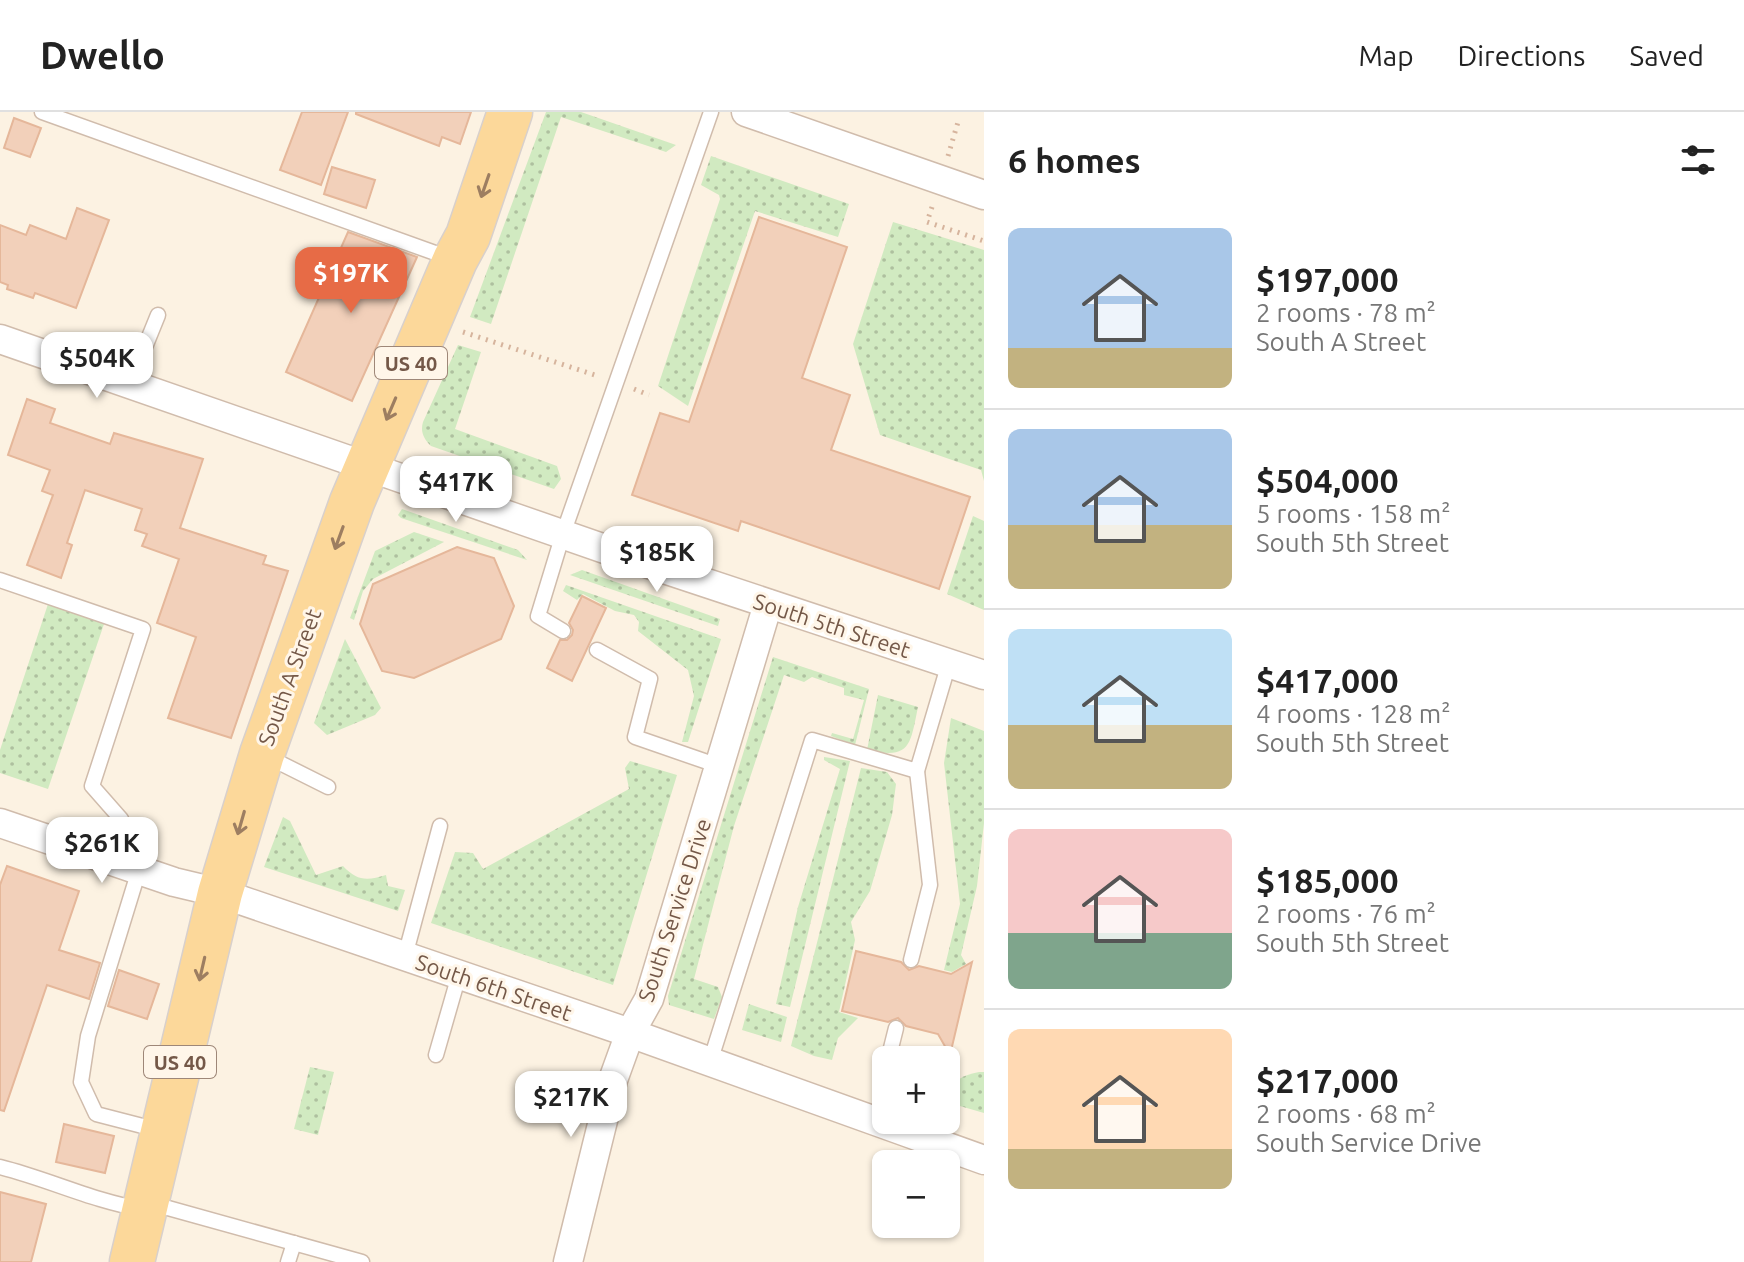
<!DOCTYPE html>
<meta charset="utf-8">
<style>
:root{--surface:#fff;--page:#f2f2f2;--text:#222;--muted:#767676;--line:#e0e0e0;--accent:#e76b46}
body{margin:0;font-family:Ubuntu,sans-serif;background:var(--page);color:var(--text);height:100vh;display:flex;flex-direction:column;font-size:30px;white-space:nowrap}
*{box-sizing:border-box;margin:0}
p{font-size:26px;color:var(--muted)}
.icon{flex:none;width:44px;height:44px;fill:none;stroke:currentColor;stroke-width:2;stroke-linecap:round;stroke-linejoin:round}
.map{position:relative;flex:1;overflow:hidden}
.panel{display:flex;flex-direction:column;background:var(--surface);width:760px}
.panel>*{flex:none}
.tools{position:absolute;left:872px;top:934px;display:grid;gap:16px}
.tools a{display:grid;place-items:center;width:88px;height:88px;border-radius:12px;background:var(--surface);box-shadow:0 2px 6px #0004;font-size:40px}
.price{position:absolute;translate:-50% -68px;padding:0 18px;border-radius:16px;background:#fff;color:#222;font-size:26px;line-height:52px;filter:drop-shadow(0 2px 4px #0008)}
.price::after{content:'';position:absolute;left:50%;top:48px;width:24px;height:18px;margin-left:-12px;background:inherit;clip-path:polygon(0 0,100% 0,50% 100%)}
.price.selected{background:var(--accent);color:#fff}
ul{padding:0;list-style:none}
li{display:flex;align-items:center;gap:24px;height:200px;padding:0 24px}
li+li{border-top:2px solid var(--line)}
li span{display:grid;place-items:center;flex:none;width:224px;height:160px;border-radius:12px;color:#555}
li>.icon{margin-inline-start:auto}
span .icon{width:96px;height:96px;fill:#fffc;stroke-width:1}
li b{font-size:34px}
h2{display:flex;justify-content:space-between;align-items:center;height:96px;padding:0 24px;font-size:34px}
header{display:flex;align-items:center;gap:48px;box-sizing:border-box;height:112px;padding:0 40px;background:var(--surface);border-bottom:2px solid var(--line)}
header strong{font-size:38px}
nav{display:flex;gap:44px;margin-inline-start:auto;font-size:28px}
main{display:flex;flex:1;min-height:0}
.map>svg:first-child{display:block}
.grass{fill:url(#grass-dots)}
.building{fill:#f2d0ba;stroke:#e5b79a;stroke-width:2}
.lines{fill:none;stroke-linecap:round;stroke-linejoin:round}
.service-casing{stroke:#d0bcac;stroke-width:17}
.minor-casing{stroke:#d0bcac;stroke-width:31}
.primary-casing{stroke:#d8d0cc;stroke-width:47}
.path{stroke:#d6b49d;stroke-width:5;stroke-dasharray:2 6;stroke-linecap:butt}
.service{stroke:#fff;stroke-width:14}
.minor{stroke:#fff;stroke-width:28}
.primary{stroke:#fcd89a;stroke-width:44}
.oneway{stroke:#9d7e61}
.labels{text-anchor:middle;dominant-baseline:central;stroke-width:6;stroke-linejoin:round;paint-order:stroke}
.shield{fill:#fff6e9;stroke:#9e8778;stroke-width:2}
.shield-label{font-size:20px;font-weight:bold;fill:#745848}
.street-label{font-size:22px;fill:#745848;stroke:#fff6e9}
</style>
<header>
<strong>Dwello</strong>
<nav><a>Map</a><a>Directions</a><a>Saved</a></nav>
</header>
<main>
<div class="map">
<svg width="984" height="1150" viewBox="0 0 984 1150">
<defs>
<pattern id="grass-dots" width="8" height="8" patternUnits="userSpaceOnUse" patternTransform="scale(2)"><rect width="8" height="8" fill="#d1eac1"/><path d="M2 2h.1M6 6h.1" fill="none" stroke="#aec09f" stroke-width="1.8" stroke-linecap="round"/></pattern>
</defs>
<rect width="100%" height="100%" fill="#fcf2e2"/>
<g class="grass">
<path d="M546 0H581L676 33 666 40 561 5 491 212 470 205Z"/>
<path d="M711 44 849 92 838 125 755 99 688 294 658 274 720 87 719 83 701 73Z"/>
<path d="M893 110 984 138V369L981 358 880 323 853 232Z"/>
<path d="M458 233 481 240 455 317 557 354 561 367 554 377 431 334C424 327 420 320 423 310Z"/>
<path d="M402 397 518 438 527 448 401 406 398 403Z"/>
<path d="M973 404 984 409V498L947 482Z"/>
<path d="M414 420 444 430 373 467 363 479 354 508 350 506 375 439Z"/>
<path d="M582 458 720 507 718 514 570 463Z"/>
<path d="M566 473 721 527 688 630H682L694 584 688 558 638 519 639 510 634 503 615 499 583 482 577 488 563 479Z"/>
<path d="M48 492 104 512 48 677 0 661V638Z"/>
<path d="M345 527 381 596 375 603 327 623 314 611Z"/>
<path d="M773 545 869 577 855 633 831 624 832 621 853 627 864 588 844 583V576L812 565 804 570 784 563 734 714 694 867 718 875 722 885 714 907 669 893 668 884Z"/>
<path d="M878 583 918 595C910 633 911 648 867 638Z"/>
<path d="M951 606 984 619V711L977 774 961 843 966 852 952 860 944 858 960 792 944 651Z"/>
<path d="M824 645 850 649 790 895 776 892 798 795 840 657 824 648Z"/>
<path d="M630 649 677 663 613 873 431 811 455 740 473 741 483 757 629 677 625 656Z"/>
<path d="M861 656 887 660 896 672 892 703 870 779 851 810 855 828 839 900 858 906 838 926 832 948 814 944 791 934Z"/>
<path d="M283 705 290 709 316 763 343 754C357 769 367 769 386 763L388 774 405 778 398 799 264 755Z"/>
<path d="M749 892 787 905 781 930 742 918Z"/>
<path d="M310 955 334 960 318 1023 294 1017Z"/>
<path d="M979 960H984V1001L953 992 947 982C952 968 964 963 979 960Z"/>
</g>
<g class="building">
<path d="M302 0H348L321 73 280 58Z"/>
<path d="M356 0H471L460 32 442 25 439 34 356 2Z"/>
<path d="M14 6 41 16 30 45 4 36Z"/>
<path d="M332 55 375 68 366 96 324 82Z"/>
<path d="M77 96 109 108 76 196 35 181 33 186 7 177 8 173 0 170V113L26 123 30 113 66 127Z"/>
<path d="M759 105 847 135 802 266 850 283 831 338 970 385 939 477 741 409 738 419 632 383 660 301 689 310Z"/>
<path d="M348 120 417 145 352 289 286 260Z"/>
<path d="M27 287 55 297 50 311 110 332 114 321 203 347 180 416 266 444 263 452 288 459 231 626 168 606 196 525 157 511 179 447 142 434 147 422 135 418 142 397 85 378 67 431 72 433 61 466 27 453 53 383 42 379 50 358 8 343Z"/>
<path d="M457 435 494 446 514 494 501 527 414 566 382 559 360 512 373 472Z"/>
<path d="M582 484 606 496 572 569 547 556 560 528H567L572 523 573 518 569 511Z"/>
<path d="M7 754 79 779 59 838 100 851 89 887 47 873 4 999 0 998V773Z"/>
<path d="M856 839 901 850 909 858 919 854 951 862 972 850 950 943 938 922 906 914 898 906 888 910 842 899Z"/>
<path d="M119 858 159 872 147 907 108 894Z"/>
<path d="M64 1012 114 1024 105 1061 56 1050Z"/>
<path d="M0 1080 46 1092 31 1150H0Z"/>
</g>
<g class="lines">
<defs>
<g id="service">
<path d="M42 0 452 147"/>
<path d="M130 272 158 203"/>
<path d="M0 468 143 517 92 674 121 707 108 747"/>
<path d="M563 519 538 504 563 422 711 0"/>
<path d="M597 538 650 567 635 625 719 654"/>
<path d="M266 644 328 675"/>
<path d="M139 758 88 924 81 970 96 1002 158 1018"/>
<path d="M405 844 440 714"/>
<path d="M911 848 930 773 917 659"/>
<path d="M436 943 459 863"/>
<path d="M888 948 896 916"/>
<path d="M710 950 812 628 917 659 949 551"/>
<path d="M883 972 886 958"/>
<path d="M0 1055C48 1067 93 1089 141 1097"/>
<path d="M150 1091 362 1150"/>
<path d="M288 1150 294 1131"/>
</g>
<g id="minor">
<path d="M746 0 984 83"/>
<path d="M0 227 628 445 984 563"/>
<path d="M0 711 174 770 220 781 630 921 984 1048"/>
<path d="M568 1150 613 968 630 921 649 887 768 492"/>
</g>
<path id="primary" d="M132 1150 220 781 262 642 352 390 455 148 468 124 510 0"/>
</defs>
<use href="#service" class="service-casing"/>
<use href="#minor" class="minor-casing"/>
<use href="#primary" class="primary-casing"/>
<g class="path">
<path d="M948 44 958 10"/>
<path d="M932 95 927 110 984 129"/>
<path d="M463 220 598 264"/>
<path d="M634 277 649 283"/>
</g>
<use href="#service" class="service"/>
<use href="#minor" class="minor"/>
<use href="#primary" class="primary"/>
</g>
<defs><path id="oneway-shaft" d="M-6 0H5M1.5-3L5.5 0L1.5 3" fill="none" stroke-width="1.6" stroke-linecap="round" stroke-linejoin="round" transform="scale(2)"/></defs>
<g class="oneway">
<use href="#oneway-shaft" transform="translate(485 74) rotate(109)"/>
<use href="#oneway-shaft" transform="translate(391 297) rotate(113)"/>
<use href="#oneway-shaft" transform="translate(339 426) rotate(110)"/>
<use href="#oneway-shaft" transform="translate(241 711) rotate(106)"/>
<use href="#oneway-shaft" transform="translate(202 857) rotate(103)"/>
</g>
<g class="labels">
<g class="shield">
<rect x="375" y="235" width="72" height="32" rx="6"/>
<rect x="144" y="934" width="72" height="32" rx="6"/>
</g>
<g class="shield-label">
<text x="411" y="251">US 40</text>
<text x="180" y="950">US 40</text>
</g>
<g class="street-label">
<text transform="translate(832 513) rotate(18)">South 5th Street</text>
<text transform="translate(289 565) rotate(-70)">South A Street</text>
<text transform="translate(674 798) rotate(-72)">South Service Drive</text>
<text transform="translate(494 875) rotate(19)">South 6th Street</text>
</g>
</g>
</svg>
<div class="tools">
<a>+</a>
<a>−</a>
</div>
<b class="price selected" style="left:351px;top:203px">$197K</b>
<b class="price" style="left:97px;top:288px">$504K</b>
<b class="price" style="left:456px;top:412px">$417K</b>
<b class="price" style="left:657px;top:482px">$185K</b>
<b class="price" style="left:102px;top:773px">$261K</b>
<b class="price" style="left:571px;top:1027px">$217K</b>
</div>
<section class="panel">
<h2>6 homes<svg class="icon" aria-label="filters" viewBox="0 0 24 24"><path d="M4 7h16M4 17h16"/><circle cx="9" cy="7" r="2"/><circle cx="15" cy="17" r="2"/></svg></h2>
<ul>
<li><span style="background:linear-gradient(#a9c7e8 75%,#c2b280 0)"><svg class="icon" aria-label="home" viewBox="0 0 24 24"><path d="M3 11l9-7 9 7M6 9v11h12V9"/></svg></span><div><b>$197,000</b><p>2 rooms · 78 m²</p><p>South A Street</p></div></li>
<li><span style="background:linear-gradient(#a9c7e8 60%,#c2b280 0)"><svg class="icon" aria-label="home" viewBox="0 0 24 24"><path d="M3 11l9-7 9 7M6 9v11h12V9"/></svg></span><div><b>$504,000</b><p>5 rooms · 158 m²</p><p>South 5th Street</p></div></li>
<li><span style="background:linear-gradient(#bfe0f5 60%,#c2b280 0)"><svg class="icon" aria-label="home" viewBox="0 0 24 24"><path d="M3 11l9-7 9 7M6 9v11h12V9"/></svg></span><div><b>$417,000</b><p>4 rooms · 128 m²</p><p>South 5th Street</p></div></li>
<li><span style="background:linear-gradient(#f6c9c9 65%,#7fa58c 0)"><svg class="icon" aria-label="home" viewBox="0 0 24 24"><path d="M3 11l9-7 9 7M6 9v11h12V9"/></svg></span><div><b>$185,000</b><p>2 rooms · 76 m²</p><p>South 5th Street</p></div></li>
<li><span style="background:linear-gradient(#ffd9b3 75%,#c2b280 0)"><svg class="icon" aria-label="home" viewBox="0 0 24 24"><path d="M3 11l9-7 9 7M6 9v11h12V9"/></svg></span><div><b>$217,000</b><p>2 rooms · 68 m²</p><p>South Service Drive</p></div></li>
</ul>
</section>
</main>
